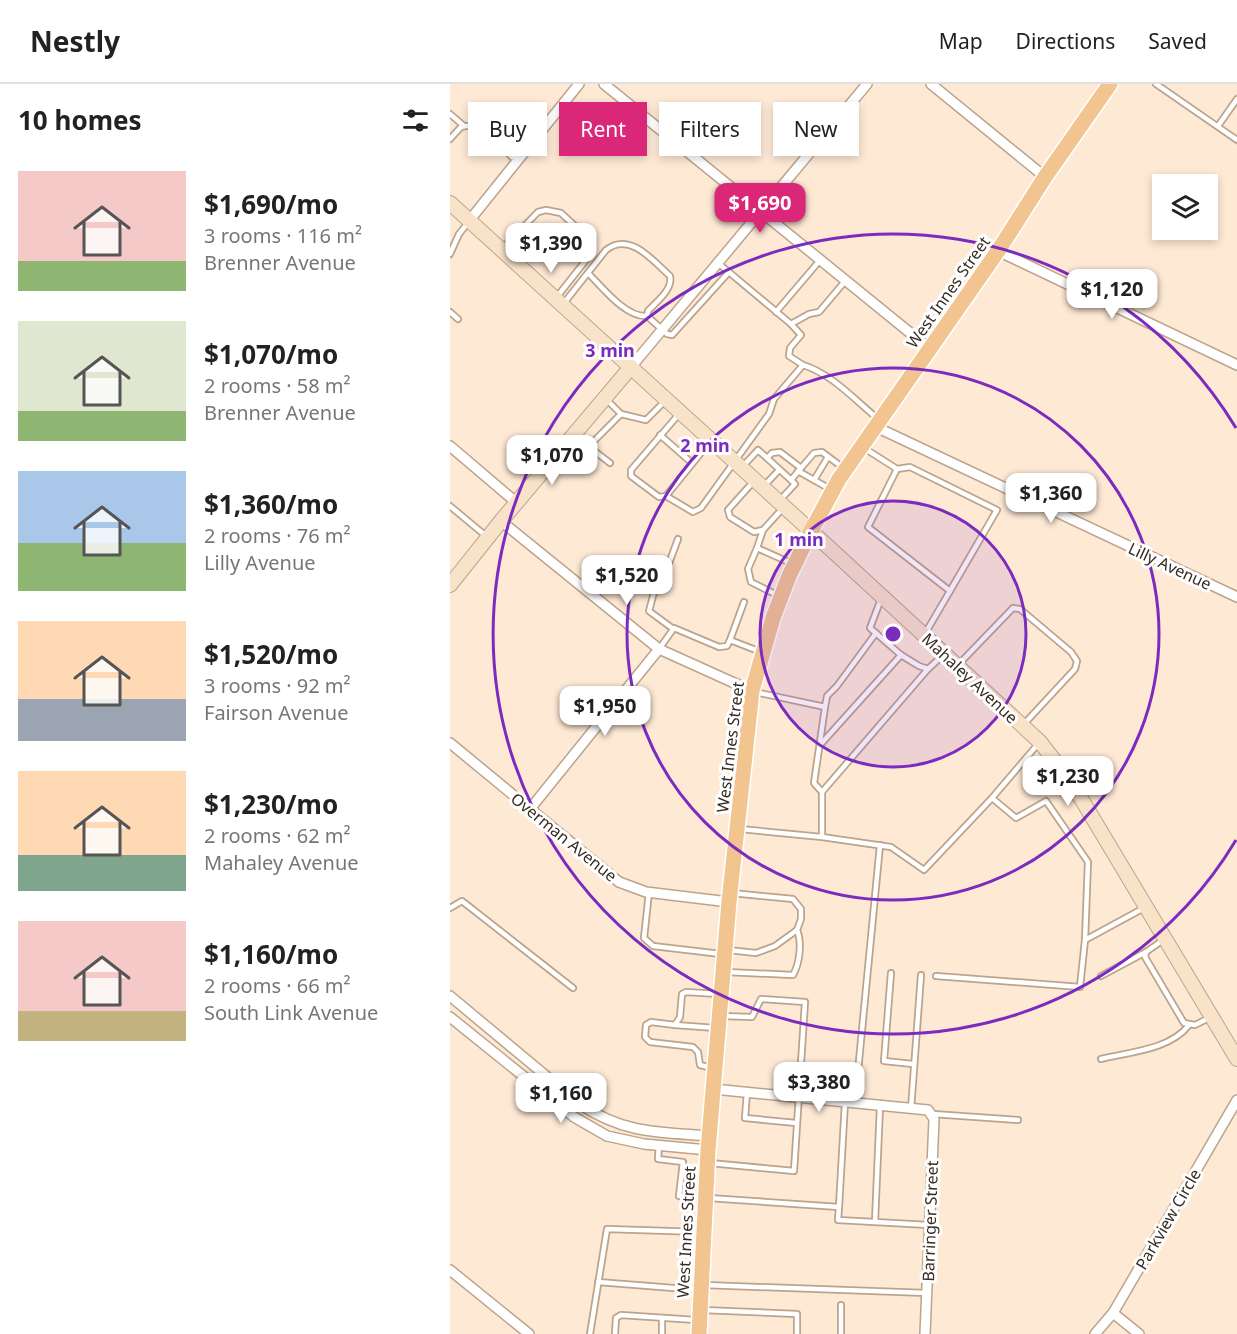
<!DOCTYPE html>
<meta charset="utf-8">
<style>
:root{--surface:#fff;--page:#f6f6f6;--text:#222;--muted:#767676;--line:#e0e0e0;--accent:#db2777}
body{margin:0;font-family:"Noto Sans",sans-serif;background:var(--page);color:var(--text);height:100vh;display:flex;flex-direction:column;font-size:22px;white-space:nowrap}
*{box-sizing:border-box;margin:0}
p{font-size:20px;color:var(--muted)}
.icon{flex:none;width:33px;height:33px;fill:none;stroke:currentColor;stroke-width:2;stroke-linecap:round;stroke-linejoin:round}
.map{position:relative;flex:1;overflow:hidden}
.side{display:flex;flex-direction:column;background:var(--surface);width:450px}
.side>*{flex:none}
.banner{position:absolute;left:18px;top:18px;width:570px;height:54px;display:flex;gap:12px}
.fabs{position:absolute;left:702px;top:90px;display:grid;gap:12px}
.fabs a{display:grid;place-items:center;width:66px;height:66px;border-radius:0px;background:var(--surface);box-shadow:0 3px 9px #0003;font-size:30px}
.price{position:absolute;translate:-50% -51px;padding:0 14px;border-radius:12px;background:#fff;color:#222;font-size:20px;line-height:39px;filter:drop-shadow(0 2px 3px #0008)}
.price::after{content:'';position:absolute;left:50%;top:36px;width:18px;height:14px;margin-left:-9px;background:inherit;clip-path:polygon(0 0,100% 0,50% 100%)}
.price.on{background:var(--accent);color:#fff}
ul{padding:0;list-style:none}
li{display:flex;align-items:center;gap:18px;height:150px;padding:0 18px}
li span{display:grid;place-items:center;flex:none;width:168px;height:120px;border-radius:0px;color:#555}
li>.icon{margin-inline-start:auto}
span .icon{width:72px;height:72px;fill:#fffc;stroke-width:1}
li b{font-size:26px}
h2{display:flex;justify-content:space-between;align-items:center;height:72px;padding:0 18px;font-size:26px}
.pill{padding:0 21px;border-radius:0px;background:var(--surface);box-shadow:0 3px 9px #0003;font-size:21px;line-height:54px}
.pill.on{background:var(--accent);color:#fff}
header{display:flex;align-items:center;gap:36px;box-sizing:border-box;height:84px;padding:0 30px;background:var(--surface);border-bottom:2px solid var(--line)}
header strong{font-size:28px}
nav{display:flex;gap:33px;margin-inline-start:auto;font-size:21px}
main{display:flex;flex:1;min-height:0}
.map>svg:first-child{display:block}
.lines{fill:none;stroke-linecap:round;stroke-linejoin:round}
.lane-casing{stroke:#bca48c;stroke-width:8}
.street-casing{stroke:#bca48c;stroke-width:12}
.secondary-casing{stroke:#bca48c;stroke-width:16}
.primary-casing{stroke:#fff;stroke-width:18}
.lane{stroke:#fff;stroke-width:4.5}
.street{stroke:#fff;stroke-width:9}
.secondary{stroke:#f8e2c8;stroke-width:14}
.primary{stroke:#f1c490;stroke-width:15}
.ring{fill:none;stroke:#7b2cbf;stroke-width:3}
.labels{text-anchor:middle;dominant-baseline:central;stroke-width:6;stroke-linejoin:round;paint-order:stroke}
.street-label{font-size:16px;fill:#362c23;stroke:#fff}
.centre{fill:#7b2cbf;stroke:#fff;stroke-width:3}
.ring-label{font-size:18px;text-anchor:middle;font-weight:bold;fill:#7b2cbf;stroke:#fff;stroke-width:6;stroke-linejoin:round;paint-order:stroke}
</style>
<header>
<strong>Nestly</strong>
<nav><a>Map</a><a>Directions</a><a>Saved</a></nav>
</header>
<main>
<section class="side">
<h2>10 homes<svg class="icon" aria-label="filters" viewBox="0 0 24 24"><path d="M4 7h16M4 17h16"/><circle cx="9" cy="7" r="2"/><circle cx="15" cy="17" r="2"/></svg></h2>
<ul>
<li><span style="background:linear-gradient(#f6c9c9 75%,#8fb573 0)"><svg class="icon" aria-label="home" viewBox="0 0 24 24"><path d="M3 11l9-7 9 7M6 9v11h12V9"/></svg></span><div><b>$1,690/mo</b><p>3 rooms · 116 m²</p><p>Brenner Avenue</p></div></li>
<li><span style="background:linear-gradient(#dfe7d0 75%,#8fb573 0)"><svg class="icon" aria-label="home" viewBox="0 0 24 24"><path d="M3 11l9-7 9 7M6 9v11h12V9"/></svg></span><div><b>$1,070/mo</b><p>2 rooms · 58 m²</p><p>Brenner Avenue</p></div></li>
<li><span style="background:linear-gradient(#a9c7e8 60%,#8fb573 0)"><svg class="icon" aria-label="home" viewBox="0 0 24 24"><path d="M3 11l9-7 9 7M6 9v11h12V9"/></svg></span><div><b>$1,360/mo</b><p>2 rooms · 76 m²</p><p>Lilly Avenue</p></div></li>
<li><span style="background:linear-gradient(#ffd9b3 65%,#9aa5b1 0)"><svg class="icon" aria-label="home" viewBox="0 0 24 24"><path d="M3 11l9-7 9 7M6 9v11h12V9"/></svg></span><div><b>$1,520/mo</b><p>3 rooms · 92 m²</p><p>Fairson Avenue</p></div></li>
<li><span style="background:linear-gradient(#ffd9b3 70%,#7fa58c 0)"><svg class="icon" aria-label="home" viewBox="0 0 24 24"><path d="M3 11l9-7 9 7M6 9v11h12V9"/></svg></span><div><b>$1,230/mo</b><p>2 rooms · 62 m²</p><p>Mahaley Avenue</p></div></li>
<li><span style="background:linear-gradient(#f6c9c9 75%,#c2b280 0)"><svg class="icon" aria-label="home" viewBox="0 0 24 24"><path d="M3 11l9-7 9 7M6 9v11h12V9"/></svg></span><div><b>$1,160/mo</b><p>2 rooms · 66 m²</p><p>South Link Avenue</p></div></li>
</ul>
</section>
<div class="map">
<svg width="787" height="1250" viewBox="0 0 787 1250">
<rect width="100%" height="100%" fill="#fee9d5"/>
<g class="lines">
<defs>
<g id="lane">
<path d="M706 0 787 56"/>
<path d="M0 30 14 42"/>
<path d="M768 42 787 15"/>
<path d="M0 55 11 43C30 37 49 61 62 73L75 62"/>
<path d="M53 164 88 128 96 126 111 129 139 155 142 166 140 171 106 214"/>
<path d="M0 170 9 150 18 139"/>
<path d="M268 179 341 240 359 230 369 228 396 196"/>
<path d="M138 189C152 203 176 234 197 232"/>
<path d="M114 219 156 166C180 147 203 177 220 192 223 206 206 218 198 227L197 232 217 250 222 251 279 188"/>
<path d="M0 228 8 235"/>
<path d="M326 228 371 175"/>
<path d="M341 240 351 251 340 264 339 272 353 281"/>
<path d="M156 315 171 330 196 336 215 317"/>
<path d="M229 330 181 386V392L209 413 216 412 259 359"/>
<path d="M210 351 242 379"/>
<path d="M126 353 160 379"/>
<path d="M139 362 171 330"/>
<path d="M414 364 447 385 418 443 500 507 476 548"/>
<path d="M317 374 341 396 351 384"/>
<path d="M293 382 308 366 317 374 322 369 330 368 351 384 364 369 372 368 392 383"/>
<path d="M447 385 460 383 547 426 500 507"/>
<path d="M348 387 380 405"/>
<path d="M364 396 378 373"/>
<path d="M303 398 278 426 280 433 304 448 313 446 333 424"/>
<path d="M314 402 329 386"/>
<path d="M216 412 243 428 251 424 319 330 324 315 353 281C382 290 405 316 428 335"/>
<path d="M330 416 345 400 341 396"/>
<path d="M0 422 36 452"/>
<path d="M307 464 313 446"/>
<path d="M329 512 301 498 298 485 307 464 343 480"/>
<path d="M431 515 420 544 451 571"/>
<path d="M222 544 199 527 207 497 215 490 228 455"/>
<path d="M280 556 294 518"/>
<path d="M209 565 224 544 269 563 277 562 280 556 311 568"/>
<path d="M508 581 563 524 570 525 621 568 627 577 625 585 574 640"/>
<path d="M375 623 377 612 387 602 426 549"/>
<path d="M370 661 451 571 469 582 478 585 492 572"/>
<path d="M372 708 478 585"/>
<path d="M542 714 566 734 596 717 638 778 635 856 694 824"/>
<path d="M290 745 372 753V708L364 699 375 623 305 608"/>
<path d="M372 753 441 763 474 786 542 714 588 660"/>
<path d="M199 808 194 854 203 862 271 870"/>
<path d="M0 824 12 817 123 904"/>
<path d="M713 856 696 868 695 873 734 939 745 941 759 934"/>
<path d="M278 866 306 869 325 862 347 846 351 835V825L343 815 282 809"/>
<path d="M276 888 343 891C350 879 352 858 347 846"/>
<path d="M441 889 434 977 463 980"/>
<path d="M486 892 630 903 635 856"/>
<path d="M651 892 696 868"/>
<path d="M225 941 266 944"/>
<path d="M651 975C679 968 720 966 739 941"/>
<path d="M262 984 250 981 248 968 243 963 200 958 195 953 196 941 201 938 225 941 230 933 232 910 236 908 269 910"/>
<path d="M297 1008 295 1034 346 1039"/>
<path d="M405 1018 430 761"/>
<path d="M461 1025 471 891"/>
<path d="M483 1030 568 1036"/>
<path d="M209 1061 208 1075 233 1078 229 1112 389 1123 395 1018"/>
<path d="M260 1079 344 1087 355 918 311 915 302 933 272 932"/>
<path d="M389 1123 388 1136 479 1141"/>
<path d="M425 1138 430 1022"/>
<path d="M148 1198 249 1206"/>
<path d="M254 1201 477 1209"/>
<path d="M252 1226 347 1230V1250"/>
<path d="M140 1250 157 1145 251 1148"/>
<path d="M165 1250 166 1234 171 1231 246 1236"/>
<path d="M212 1250V1234"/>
<path d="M391 1250V1221"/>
</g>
<g id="street">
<path d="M154 0 480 265"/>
<path d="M481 0 595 93"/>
<path d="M19 137 129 0"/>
<path d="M548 167 787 281"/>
<path d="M181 283 417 0"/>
<path d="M426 343 787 513"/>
<path d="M0 362 67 419"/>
<path d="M51 437 209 565 302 607"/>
<path d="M0 659 169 798 196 808 279 818"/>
<path d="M80 725 209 565"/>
<path d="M0 912 131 1021C176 1050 208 1048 259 1052"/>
<path d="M0 933 124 1033 157 1052 194 1060 258 1066"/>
<path d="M263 1005 478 1026 484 1035 475 1250"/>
<path d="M0 1186 79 1250"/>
<path d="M663 1229 689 1250"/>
<path d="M645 1250 663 1229 787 1016"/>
</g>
<g id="secondary">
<path d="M0 119 361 447 590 658 615 690 632 716 787 975"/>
<path d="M0 501 51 437 181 283"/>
</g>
<path id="primary" d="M249 1250 258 1066 279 818 302 607 323 534 339 492 361 447 389 395 548 167 595 93 660 0"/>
</defs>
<use href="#lane" class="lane-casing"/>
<use href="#street" class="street-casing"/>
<use href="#secondary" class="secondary-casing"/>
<use href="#primary" class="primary-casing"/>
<use href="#lane" class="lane"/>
<use href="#street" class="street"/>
<use href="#secondary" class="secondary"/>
<use href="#primary" class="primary"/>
</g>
<circle cx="443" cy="550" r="133" fill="#7b2cbf" fill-opacity=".12"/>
<g class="ring">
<circle cx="443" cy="550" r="133"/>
<circle cx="443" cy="550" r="266"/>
<path d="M786 756A400 400 0 1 1 786 344"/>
</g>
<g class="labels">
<g class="street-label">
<text transform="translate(498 208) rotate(-55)">West Innes Street</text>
<text transform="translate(720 482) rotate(25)">Lilly Avenue</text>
<text transform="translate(520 594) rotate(43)">Mahaley Avenue</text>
<text transform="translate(280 663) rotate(-83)">West Innes Street</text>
<text transform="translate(114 753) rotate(39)">Overman Avenue</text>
<text transform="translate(718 1135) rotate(-60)">Parkview Circle</text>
<text transform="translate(480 1137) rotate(-88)">Barringer Street</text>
<text transform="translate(236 1148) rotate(-87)">West Innes Street</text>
</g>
</g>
<circle cx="443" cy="550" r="9" class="centre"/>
<g class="ring-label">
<text x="160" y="273">3 min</text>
<text x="255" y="368">2 min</text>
<text x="349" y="462">1 min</text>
</g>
</svg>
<div class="fabs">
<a><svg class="icon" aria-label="layers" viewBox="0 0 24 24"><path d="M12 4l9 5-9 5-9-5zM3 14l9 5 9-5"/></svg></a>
</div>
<b class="price on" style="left:310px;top:150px">$1,690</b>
<b class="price" style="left:101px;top:190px">$1,390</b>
<b class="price" style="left:662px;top:236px">$1,120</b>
<b class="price" style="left:102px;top:402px">$1,070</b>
<b class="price" style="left:601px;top:440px">$1,360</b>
<b class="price" style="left:177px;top:522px">$1,520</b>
<b class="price" style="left:155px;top:653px">$1,950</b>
<b class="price" style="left:618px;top:723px">$1,230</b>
<b class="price" style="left:369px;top:1029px">$3,380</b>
<b class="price" style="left:111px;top:1040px">$1,160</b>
<div class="banner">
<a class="pill">Buy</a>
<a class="pill on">Rent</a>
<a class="pill">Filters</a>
<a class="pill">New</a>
</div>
</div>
</main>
